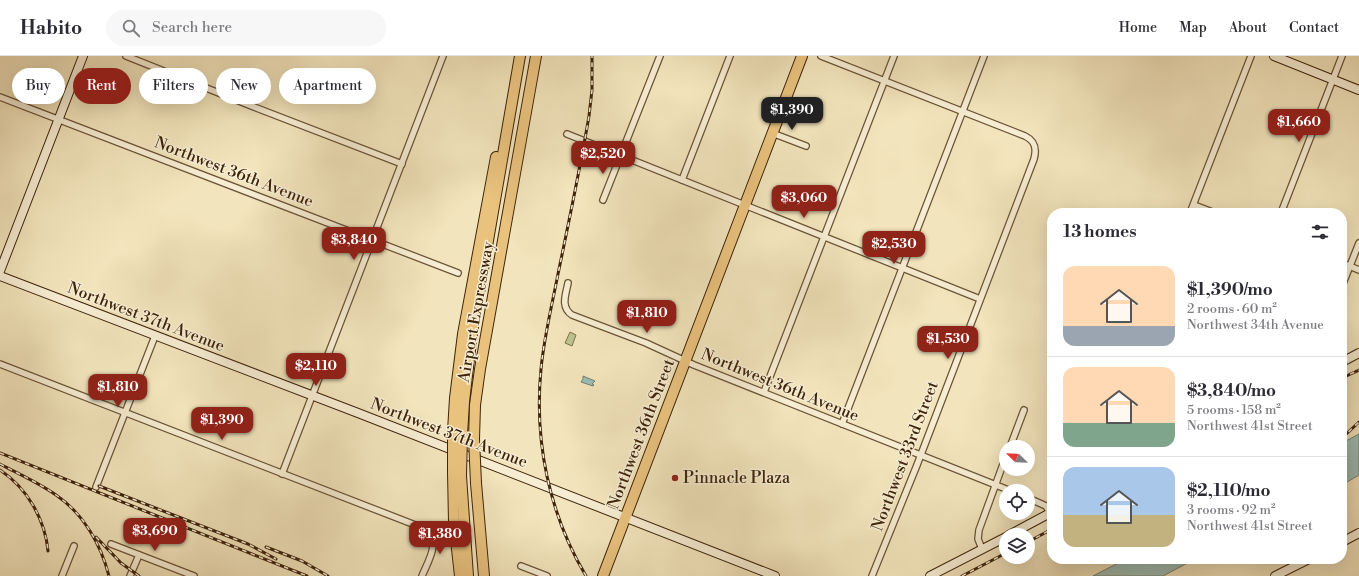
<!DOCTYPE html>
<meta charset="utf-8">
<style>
:root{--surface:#fff;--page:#f7f7f7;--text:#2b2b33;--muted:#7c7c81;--line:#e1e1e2;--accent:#8f2418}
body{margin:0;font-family:"Libre Bodoni",serif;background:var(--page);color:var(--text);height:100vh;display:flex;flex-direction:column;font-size:15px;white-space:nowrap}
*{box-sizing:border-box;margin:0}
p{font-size:13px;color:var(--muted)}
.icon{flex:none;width:22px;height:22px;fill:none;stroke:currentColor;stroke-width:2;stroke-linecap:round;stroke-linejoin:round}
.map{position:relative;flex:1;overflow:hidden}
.side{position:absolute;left:1047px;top:152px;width:300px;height:356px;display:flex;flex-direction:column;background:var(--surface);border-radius:16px;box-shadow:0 4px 16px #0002}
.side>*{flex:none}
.top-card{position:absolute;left:12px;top:12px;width:380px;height:36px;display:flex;gap:8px}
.needle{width:26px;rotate:293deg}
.buttons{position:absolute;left:999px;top:384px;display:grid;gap:8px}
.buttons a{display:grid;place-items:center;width:36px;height:36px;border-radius:50%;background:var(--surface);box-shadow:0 4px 16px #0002;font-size:20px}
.price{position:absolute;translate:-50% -34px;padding:0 9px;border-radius:8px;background:var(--accent);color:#fff;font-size:13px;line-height:26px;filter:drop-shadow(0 1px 2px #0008)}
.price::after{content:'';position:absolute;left:50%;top:24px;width:12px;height:9px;margin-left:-6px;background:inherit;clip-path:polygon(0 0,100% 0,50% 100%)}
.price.active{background:#222;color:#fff}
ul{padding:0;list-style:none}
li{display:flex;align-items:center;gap:12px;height:100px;padding:0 16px}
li+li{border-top:1px solid var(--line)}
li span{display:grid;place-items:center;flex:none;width:112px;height:80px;border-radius:12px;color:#555}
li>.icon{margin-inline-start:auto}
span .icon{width:48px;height:48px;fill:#fffc;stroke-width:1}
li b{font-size:17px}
h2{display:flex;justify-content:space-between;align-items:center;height:48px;padding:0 16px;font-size:17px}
.tag{padding:0 14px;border-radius:18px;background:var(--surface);box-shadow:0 4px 16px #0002;font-size:14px;line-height:36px}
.tag.active{background:var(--accent);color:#fff}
header{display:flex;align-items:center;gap:24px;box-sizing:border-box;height:56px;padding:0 20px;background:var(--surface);border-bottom:1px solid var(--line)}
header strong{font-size:19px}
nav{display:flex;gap:22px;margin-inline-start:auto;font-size:14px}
.search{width:280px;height:36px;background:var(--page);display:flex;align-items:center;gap:10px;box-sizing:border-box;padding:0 14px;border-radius:22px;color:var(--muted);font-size:15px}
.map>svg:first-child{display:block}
.green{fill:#bdc38e;stroke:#7d744c}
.water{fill:#9cbeb7;stroke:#768072}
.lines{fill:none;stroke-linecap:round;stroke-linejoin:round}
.street-casing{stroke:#6a5437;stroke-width:8}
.secondary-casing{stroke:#3d240b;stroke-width:10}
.highway-casing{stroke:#3d240b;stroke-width:12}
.street{stroke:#f7edd3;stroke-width:5.5}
.secondary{stroke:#f7edd3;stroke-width:8}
.highway{stroke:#e9c27e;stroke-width:10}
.rail-casing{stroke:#3d240b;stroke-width:3}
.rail{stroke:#f7edd3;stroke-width:1.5;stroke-dasharray:4.5;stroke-linecap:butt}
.highway-bridge-casing{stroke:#3d240b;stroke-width:12;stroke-linecap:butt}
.highway-bridge{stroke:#e9c27e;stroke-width:10}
.poi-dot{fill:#8f2418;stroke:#f7edd3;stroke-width:1.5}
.labels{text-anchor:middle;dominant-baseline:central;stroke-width:3;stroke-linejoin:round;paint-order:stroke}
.street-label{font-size:16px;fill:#3d240b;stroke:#f7edd3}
.poi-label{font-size:16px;fill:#3d240b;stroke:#f7edd3;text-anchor:start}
</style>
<header>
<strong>Habito</strong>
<div class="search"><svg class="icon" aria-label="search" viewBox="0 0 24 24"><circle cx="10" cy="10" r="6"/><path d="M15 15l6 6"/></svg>Search here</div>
<nav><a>Home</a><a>Map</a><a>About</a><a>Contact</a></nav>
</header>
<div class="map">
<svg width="1359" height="520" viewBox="0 0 1359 520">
<rect width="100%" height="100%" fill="#f2e4bc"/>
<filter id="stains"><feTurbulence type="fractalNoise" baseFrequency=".005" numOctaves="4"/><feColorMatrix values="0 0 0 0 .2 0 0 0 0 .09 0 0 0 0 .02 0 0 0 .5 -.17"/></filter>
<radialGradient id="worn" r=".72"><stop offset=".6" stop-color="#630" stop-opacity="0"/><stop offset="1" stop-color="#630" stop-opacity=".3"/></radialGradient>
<path class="green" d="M570 276 576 279 572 290 565 287Z"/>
<g class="water">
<path d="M583 320 595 325 592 328 594 329 593 330 581 326 583 323Z"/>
<path d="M1359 378V419L1342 429V387Z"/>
<path d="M1126 503H1195L1163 520H1093Z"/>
</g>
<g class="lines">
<defs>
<g id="street">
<path d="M126 0 249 49 402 108"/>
<path d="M821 0 1025 80C1035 85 1037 92 1034 103L917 409 872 520"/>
<path d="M0 41 458 217"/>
<path d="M772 77 806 90"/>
<path d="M567 78 980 243"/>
<path d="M682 124 730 0"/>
<path d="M603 144 660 0"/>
<path d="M1194 149 1215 157"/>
<path d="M1190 157 1251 0"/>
<path d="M1281 157 1342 0"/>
<path d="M1342 207 1359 214"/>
<path d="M568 227C566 238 560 251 572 259L646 287 694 309 1011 435"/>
<path d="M1342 230 1359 187"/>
<path d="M0 308 423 472C443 483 428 505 422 520"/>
<path d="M764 336 894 0"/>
<path d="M842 368 984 0"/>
<path d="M1010 391 1024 354"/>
<path d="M282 418 443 0"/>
<path d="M96 431 155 280"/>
<path d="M1028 442 1046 450 1050 457"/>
<path d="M111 488 194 520"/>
<path d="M982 493 978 483 979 474 1006 400"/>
<path d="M521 510 547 520"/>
<path d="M62 520 74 490"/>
<path d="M130 520 139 499"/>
</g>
<g id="secondary">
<path d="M1274 0 1359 34"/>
<path d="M0 215 83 0"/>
<path d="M0 220 358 357 775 520"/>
<path d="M1342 306 1359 297"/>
<path d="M1009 479 1052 456"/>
<path d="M1342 486 1359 477"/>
<path d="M930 520 1006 481"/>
<path d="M1275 520 1309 503"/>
</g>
<g id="highway">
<path d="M453 375 455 342 463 278 496 101"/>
<path d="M462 379 464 346 472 277 520 0"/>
<path d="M474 383 475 349 480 313 536 0"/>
<path d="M453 416 454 466 460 520"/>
<path d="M461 420 468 520"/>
<path d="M476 427 484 520"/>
<path d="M603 520 802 0"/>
</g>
</defs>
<use href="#street" class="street-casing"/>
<use href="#secondary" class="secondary-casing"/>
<use href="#highway" class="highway-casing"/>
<use href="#street" class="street"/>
<use href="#secondary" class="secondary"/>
<use href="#highway" class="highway"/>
<defs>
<g id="rail">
<path d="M1342 322 1359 314"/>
<path d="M1342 382 1359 366"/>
<path d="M0 397 307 520"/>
<path d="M0 408C19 418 39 427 56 439 84 458 101 489 109 520"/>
<path d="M0 414C27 432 45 463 48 495"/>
<path d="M99 430 248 488 276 503"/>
<path d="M96 481 121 507 139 520"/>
<path d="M1028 486 1052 473"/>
<path d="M266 491 302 505 328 520"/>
<path d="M586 520C549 458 534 385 541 313 544 281 552 249 558 218 569 165 580 113 589 60L592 34V0"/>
<path d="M962 520 1006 497"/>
</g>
</defs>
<use href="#rail" class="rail-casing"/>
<use href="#rail" class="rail"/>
<defs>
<g id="highway-bridge">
<path d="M474 383 476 427"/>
<path d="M453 416V375"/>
<path d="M461 420 462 379"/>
</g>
</defs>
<use href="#highway-bridge" class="highway-bridge-casing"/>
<use href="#highway-bridge" class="highway-bridge"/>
</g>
<circle class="poi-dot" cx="675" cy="422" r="4"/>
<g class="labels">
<g class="street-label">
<text transform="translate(234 116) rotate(21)">Northwest 36th Avenue</text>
<text transform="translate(476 256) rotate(-80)">Airport Expressway</text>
<text transform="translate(146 261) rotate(21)">Northwest 37th Avenue</text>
<text transform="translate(780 329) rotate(22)">Northwest 36th Avenue</text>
<text transform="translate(449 377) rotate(21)">Northwest 37th Avenue</text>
<text transform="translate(641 378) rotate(-69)">Northwest 36th Street</text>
<text transform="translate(905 400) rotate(-69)">Northwest 33rd Street</text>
</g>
<g class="poi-label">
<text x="683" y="422">Pinnacle Plaza</text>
</g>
</g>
<rect width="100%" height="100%" filter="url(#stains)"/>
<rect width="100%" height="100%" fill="url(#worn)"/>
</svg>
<div class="buttons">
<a><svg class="needle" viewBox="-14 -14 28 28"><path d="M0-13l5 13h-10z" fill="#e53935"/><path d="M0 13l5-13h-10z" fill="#7c7c81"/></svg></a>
<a><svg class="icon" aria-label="locate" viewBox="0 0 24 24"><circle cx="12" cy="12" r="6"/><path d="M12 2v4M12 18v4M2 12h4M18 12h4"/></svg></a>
<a><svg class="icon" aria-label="layers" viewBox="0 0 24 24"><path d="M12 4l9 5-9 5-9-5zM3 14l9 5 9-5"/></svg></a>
</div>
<b class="price active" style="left:792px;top:75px">$1,390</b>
<b class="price" style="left:1299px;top:87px">$1,660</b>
<b class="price" style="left:603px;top:119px">$2,520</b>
<b class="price" style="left:804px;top:163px">$3,060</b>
<b class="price" style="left:354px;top:205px">$3,840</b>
<b class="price" style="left:894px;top:209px">$2,530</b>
<b class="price" style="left:647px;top:278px">$1,810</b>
<b class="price" style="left:948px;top:304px">$1,530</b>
<b class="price" style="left:316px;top:331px">$2,110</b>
<b class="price" style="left:118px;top:352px">$1,810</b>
<b class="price" style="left:222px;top:385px">$1,390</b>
<b class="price" style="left:155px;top:496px">$3,690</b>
<b class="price" style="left:440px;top:499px">$1,380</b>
<div class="top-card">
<a class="tag">Buy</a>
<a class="tag active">Rent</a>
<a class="tag">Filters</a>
<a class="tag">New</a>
<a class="tag">Apartment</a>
</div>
<section class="side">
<h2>13 homes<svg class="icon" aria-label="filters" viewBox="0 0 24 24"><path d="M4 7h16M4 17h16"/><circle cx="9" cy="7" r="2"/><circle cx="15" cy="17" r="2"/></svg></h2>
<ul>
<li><span style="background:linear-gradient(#ffd9b3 75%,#9aa5b1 0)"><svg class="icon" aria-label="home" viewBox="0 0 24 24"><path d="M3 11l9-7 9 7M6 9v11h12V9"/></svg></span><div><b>$1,390/mo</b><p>2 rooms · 60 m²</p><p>Northwest 34th Avenue</p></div></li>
<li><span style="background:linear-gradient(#ffd9b3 70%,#7fa58c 0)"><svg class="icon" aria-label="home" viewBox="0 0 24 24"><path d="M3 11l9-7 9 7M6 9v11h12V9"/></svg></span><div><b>$3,840/mo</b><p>5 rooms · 158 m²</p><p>Northwest 41st Street</p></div></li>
<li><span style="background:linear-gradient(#a9c7e8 60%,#c2b280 0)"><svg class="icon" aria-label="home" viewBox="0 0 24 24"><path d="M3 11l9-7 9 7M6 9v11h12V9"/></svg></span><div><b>$2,110/mo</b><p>3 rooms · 92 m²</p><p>Northwest 41st Street</p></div></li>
</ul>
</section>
</div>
